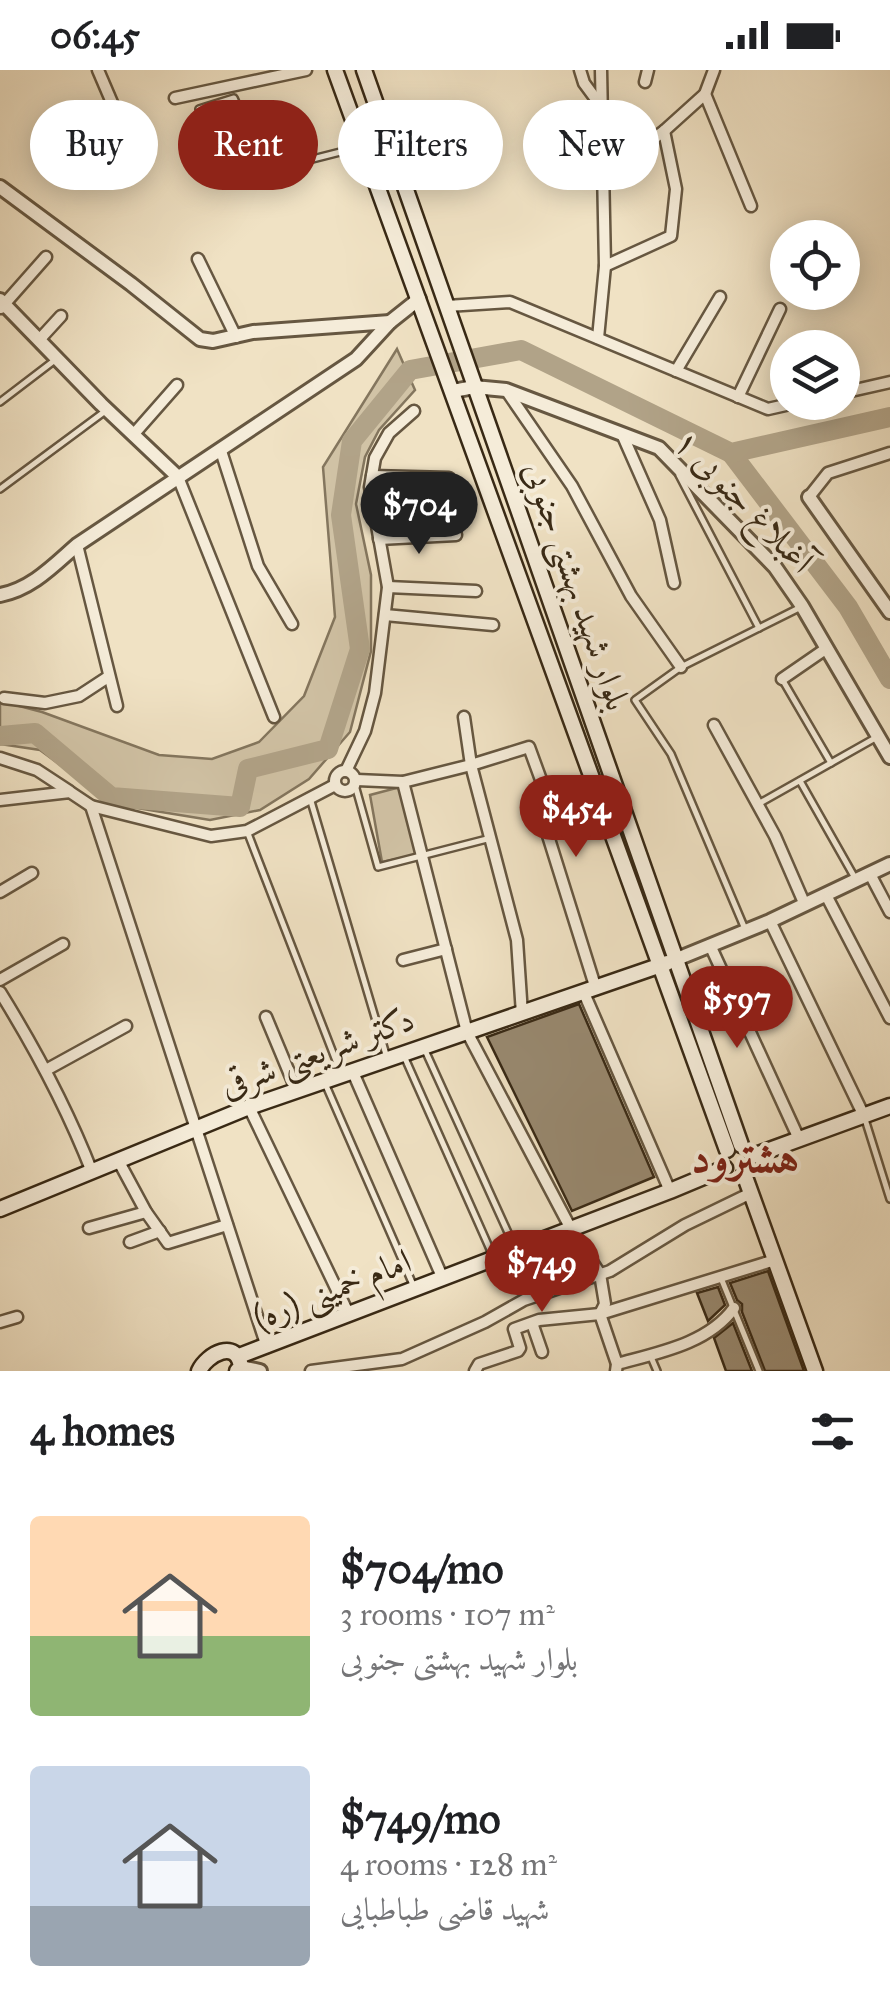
<!DOCTYPE html>
<meta charset="utf-8">
<style>
:root{--surface:#fff;--page:#f2f2f2;--text:#202124;--muted:#757577;--accent:#8f2418}
body{margin:0;font-family:"IM FELL Great Primer",Amiri,serif;background:var(--page);color:var(--text);height:100vh;display:flex;flex-direction:column;font-size:38px;white-space:nowrap}
*{box-sizing:border-box;margin:0}
p{font-size:32px;color:var(--muted)}
.icon{flex:none;width:55px;height:55px;fill:none;stroke:currentColor;stroke-width:2;stroke-linecap:round;stroke-linejoin:round}
.map{position:relative;height:1301px;overflow:hidden}
.panel{display:flex;flex-direction:column;background:var(--surface);flex:1}
.panel>*{flex:none}
.banner{position:absolute;left:30px;top:30px;width:830px;height:90px;display:flex;gap:20px}
.tools{position:absolute;left:770px;top:150px;display:grid;gap:20px}
.tools a{display:grid;place-items:center;width:90px;height:90px;border-radius:50%;background:var(--surface);box-shadow:0 5px 25px #0003;font-size:50px}
.price{position:absolute;translate:-50% -85px;padding:0 22px;border-radius:35px;background:var(--accent);color:#fff;font-size:32px;line-height:65px;filter:drop-shadow(0 2px 5px #0008)}
.price::after{content:'';position:absolute;left:50%;top:60px;width:30px;height:22px;margin-left:-15px;background:inherit;clip-path:polygon(0 0,100% 0,50% 100%)}
.price.current{background:#222;color:#fff}
ul{padding:0;list-style:none}
li{display:flex;align-items:center;gap:30px;height:250px;padding:0 30px}
li span{display:grid;place-items:center;flex:none;width:280px;height:200px;border-radius:10px;color:#555}
li>.icon{margin-inline-start:auto}
span .icon{width:120px;height:120px;fill:#fffc;stroke-width:1}
li b{font-size:42px}
h2{display:flex;justify-content:space-between;align-items:center;height:120px;padding:0 30px;font-size:42px}
.chip{padding:0 35px;border-radius:45px;background:var(--surface);box-shadow:0 5px 25px #0003;font-size:35px;line-height:90px}
.chip.current{background:var(--accent);color:#fff}
.status{display:flex;justify-content:space-between;align-items:center;height:70px;padding:0 50px;background:var(--surface);direction:ltr}
.status svg{height:28px;fill:currentColor}
.map>svg:first-child{display:block}
.green{fill:#d1c3a6;stroke:#84765e;stroke-width:2.5}
.lines{fill:none;stroke-linecap:round;stroke-linejoin:round}
.river{stroke:#b1a388;stroke-width:20}
.building{fill:#988970;stroke:#382915;stroke-width:2.5}
.service-casing{stroke:#665741;stroke-width:10}
.minor-casing{stroke:#665741;stroke-width:15}
.tertiary-casing{stroke:#665741;stroke-width:18}
.secondary-casing{stroke:#382915;stroke-width:19}
.service{stroke:#f5ecd9;stroke-width:5}
.minor{stroke:#f5ecd9;stroke-width:10}
.tertiary{stroke:#f5ecd9;stroke-width:12}
.secondary{stroke:#f5ecd9;stroke-width:14}
.labels{text-anchor:middle;dominant-baseline:central;stroke-width:8;stroke-linejoin:round;paint-order:stroke}
.street-label{font-size:35px;fill:#382915;stroke:#f5ecd9}
.district-label{font-size:45px;font-weight:bold;fill:#7a1f14;stroke:#f5ecd9}
</style>
<div class="status"><b>06:45</b><svg viewBox="0 0 49 12"><path d="M0 12V9h3v3zM5 12V6h3v6zM10 12V3h3v9zM15 12V0h3v12zM26 1h20v11H26zM47 4h2v5h-2z"/></svg></div>
<div class="map">
<svg width="890" height="1301" viewBox="0 0 890 1301">
<rect width="100%" height="100%" fill="#f0e2c4"/>
<filter id="stains"><feTurbulence type="fractalNoise" baseFrequency=".002" numOctaves="4"/><feColorMatrix values="0 0 0 0 .2 0 0 0 0 .09 0 0 0 0 .02 0 0 0 .5 -.17"/></filter>
<radialGradient id="worn" r=".72"><stop offset=".6" stop-color="#630" stop-opacity="0"/><stop offset="1" stop-color="#630" stop-opacity=".3"/></radialGradient>
<g class="green">
<path d="M397 279 415 320 379 360 365 387 356 434 371 505V581L350 662 309 709 260 740 210 750 113 734 40 680 0 674V631L42 642 159 685 212 689 259 672 304 626 335 547 323 397Z"/>
<path d="M400 717 416 785 382 792 370 725Z"/>
</g>
<g class="lines">
<g class="river">
<path d="M731 383 848 537 890 609"/>
<path d="M0 666 35 663 111 727 240 737 248 699 328 679 360 579 341 445 352 371 410 300 521 280 731 383 890 347"/>
</g>
</g>
<g class="building">
<path d="M579 934 654 1107 572 1141 487 967Z"/>
<path d="M768 1201 804 1301H765L742 1242V1234L737 1230 730 1213Z"/>
<path d="M718 1217 725 1235 708 1251 697 1223Z"/>
<path d="M733 1253 752 1301H726L714 1268Z"/>
</g>
<g class="lines">
<defs>
<g id="service">
<path d="M199 39 234 28 244 50 269 44 289 95 360 77"/>
<path d="M244 50 257 92"/>
<path d="M0 332 55 290"/>
<path d="M679 405 759 558"/>
<path d="M0 419 104 342"/>
<path d="M782 609 831 693"/>
<path d="M800 711 855 808"/>
<path d="M355 715 378 797 487 769"/>
<path d="M310 728 387 988"/>
<path d="M760 733 877 667"/>
<path d="M247 761 340 1001"/>
<path d="M745 859 671 684 635 630 681 597 799 538"/>
<path d="M424 978 515 1178"/>
<path d="M404 986 493 1186"/>
<path d="M324 1011 414 1217"/>
<path d="M864 1046 890 1129"/>
<path d="M721 1208 759 1301"/>
<path d="M651 1287 657 1301"/>
</g>
<g id="minor">
<path d="M98 0 119 49"/>
<path d="M580 0 584 13 601 36"/>
<path d="M645 12 648 0"/>
<path d="M705 24 751 136"/>
<path d="M175 28 306 0"/>
<path d="M603 106 664 61 705 24 714 0"/>
<path d="M198 189 236 267"/>
<path d="M605 196 671 166 676 119 664 61"/>
<path d="M447 236 510 232 768 339 799 332"/>
<path d="M1 238 46 187"/>
<path d="M598 268 605 196 601 0"/>
<path d="M39 270 61 246"/>
<path d="M676 301 720 227"/>
<path d="M506 320 572 416 631 526 681 597"/>
<path d="M842 323 890 312"/>
<path d="M738 327 780 239"/>
<path d="M622 364 660 450 674 513"/>
<path d="M133 365 177 315"/>
<path d="M221 381 258 496 292 554"/>
<path d="M372 406 449 408"/>
<path d="M178 407 274 647"/>
<path d="M809 427 828 403 890 383"/>
<path d="M379 469 456 465"/>
<path d="M77 475 117 636"/>
<path d="M388 517 476 521"/>
<path d="M385 545 493 555"/>
<path d="M782 609 827 578"/>
<path d="M4 628 45 633 79 626 108 607"/>
<path d="M464 647 471 695 517 870 522 944"/>
<path d="M714 655 775 766 805 835"/>
<path d="M0 688 37 700 69 721"/>
<circle cx="345" cy="711" r="10"/>
<path d="M346 701 365 661 375 623 388 517 370 417 375 388 389 363 414 341"/>
<path d="M357 710 403 712 471 695 529 677 556 751 545 756 596 919"/>
<path d="M403 712 467 962 571 1159 600 1204 605 1234 600 1244 617 1294 616 1301"/>
<path d="M0 730 70 722 91 736 211 766 247 761 335 715"/>
<path d="M91 736 267 1277"/>
<path d="M870 804 890 842"/>
<path d="M0 822 32 803"/>
<path d="M826 825 890 948"/>
<path d="M770 851 864 1046"/>
<path d="M710 875 799 1069"/>
<path d="M403 890 446 879"/>
<path d="M0 910 63 874"/>
<path d="M0 922C36 980 67 1038 92 1102"/>
<path d="M584 923 670 1121"/>
<path d="M266 947 296 1019"/>
<path d="M46 1000 126 956"/>
<path d="M352 1000 443 1209"/>
<path d="M249 1037 349 1245"/>
<path d="M118 1090 146 1142 168 1173 227 1155"/>
<path d="M89 1158 146 1142"/>
<path d="M130 1172 160 1161"/>
<path d="M0 1252 17 1247"/>
<path d="M532 1253 542 1282"/>
<path d="M617 1294C657 1283 708 1274 734 1238"/>
<path d="M311 1301 402 1289 485 1252 524 1230 610 1201 685 1155 751 1123"/>
<path d="M475 1301 479 1294 518 1281 520 1278 514 1259 539 1250 600 1244 775 1190"/>
</g>
<g id="tertiary">
<path d="M0 117 131 214 200 269 213 271 253 262 390 252"/>
<path d="M0 230 101 334 178 407"/>
<path d="M453 321 474 317 506 320 659 378 775 497 802 536 890 687"/>
<path d="M809 427 890 542"/>
<path d="M0 525C32 519 54 495 77 475L356 289 390 252 419 229"/>
<path d="M677 889 770 851 890 794"/>
<path d="M241 1297 260 1301"/>
</g>
<g id="secondary">
<path d="M335 0 727 1080"/>
<path d="M364 0 741 1075"/>
<path d="M753 1086 890 1036"/>
<path d="M744 1104 815 1301"/>
<path d="M0 1139 249 1037 667 893"/>
<path d="M239 1286 670 1121 725 1098"/>
<path d="M199 1301C207 1284 237 1268 241 1297L237 1301"/>
</g>
</defs>
<use href="#service" class="service-casing"/>
<use href="#minor" class="minor-casing"/>
<use href="#tertiary" class="tertiary-casing"/>
<use href="#secondary" class="secondary-casing"/>
<use href="#service" class="service"/>
<use href="#minor" class="minor"/>
<use href="#tertiary" class="tertiary"/>
<use href="#secondary" class="secondary"/>
</g>
<g class="labels">
<g class="street-label">
<text transform="translate(744 431) rotate(46)">آغبلاغ جنوبی ۱</text>
<text transform="translate(577 516) rotate(71)">بلوار شهید بهشتی جنوبی</text>
<text transform="translate(317 982) rotate(-20)">دکتر شریعتی شرقی</text>
<text transform="translate(332 1219) rotate(-21)">امام خمینی (ره)</text>
</g>
<g class="district-label">
<text x="745" y="1086">هشترود</text>
</g>
</g>
<rect width="100%" height="100%" filter="url(#stains)"/>
<rect width="100%" height="100%" fill="url(#worn)"/>
</svg>
<div class="tools">
<a><svg class="icon" aria-label="locate" viewBox="0 0 24 24"><circle cx="12" cy="12" r="6"/><path d="M12 2v4M12 18v4M2 12h4M18 12h4"/></svg></a>
<a><svg class="icon" aria-label="layers" viewBox="0 0 24 24"><path d="M12 4l9 5-9 5-9-5zM3 14l9 5 9-5"/></svg></a>
</div>
<b class="price current" style="left:419px;top:487px">$704</b>
<b class="price" style="left:576px;top:790px">$454</b>
<b class="price" style="left:737px;top:981px">$597</b>
<b class="price" style="left:542px;top:1245px">$749</b>
<div class="banner">
<a class="chip">Buy</a>
<a class="chip current">Rent</a>
<a class="chip">Filters</a>
<a class="chip">New</a>
</div>
</div>
<section class="panel">
<h2>4 homes<svg class="icon" aria-label="filters" viewBox="0 0 24 24"><path d="M4 7h16M4 17h16"/><circle cx="9" cy="7" r="2"/><circle cx="15" cy="17" r="2"/></svg></h2>
<ul>
<li><span style="background:linear-gradient(#ffd9b3 60%,#8fb573 0)"><svg class="icon" aria-label="home" viewBox="0 0 24 24"><path d="M3 11l9-7 9 7M6 9v11h12V9"/></svg></span><div><b>$704/mo</b><p>3 rooms · 107 m²</p><p>بلوار شهید بهشتی جنوبی</p></div></li>
<li><span style="background:linear-gradient(#c9d6e8 70%,#9aa5b1 0)"><svg class="icon" aria-label="home" viewBox="0 0 24 24"><path d="M3 11l9-7 9 7M6 9v11h12V9"/></svg></span><div><b>$749/mo</b><p>4 rooms · 128 m²</p><p>شهید قاضی طباطبایی</p></div></li>
</ul>
</section>
